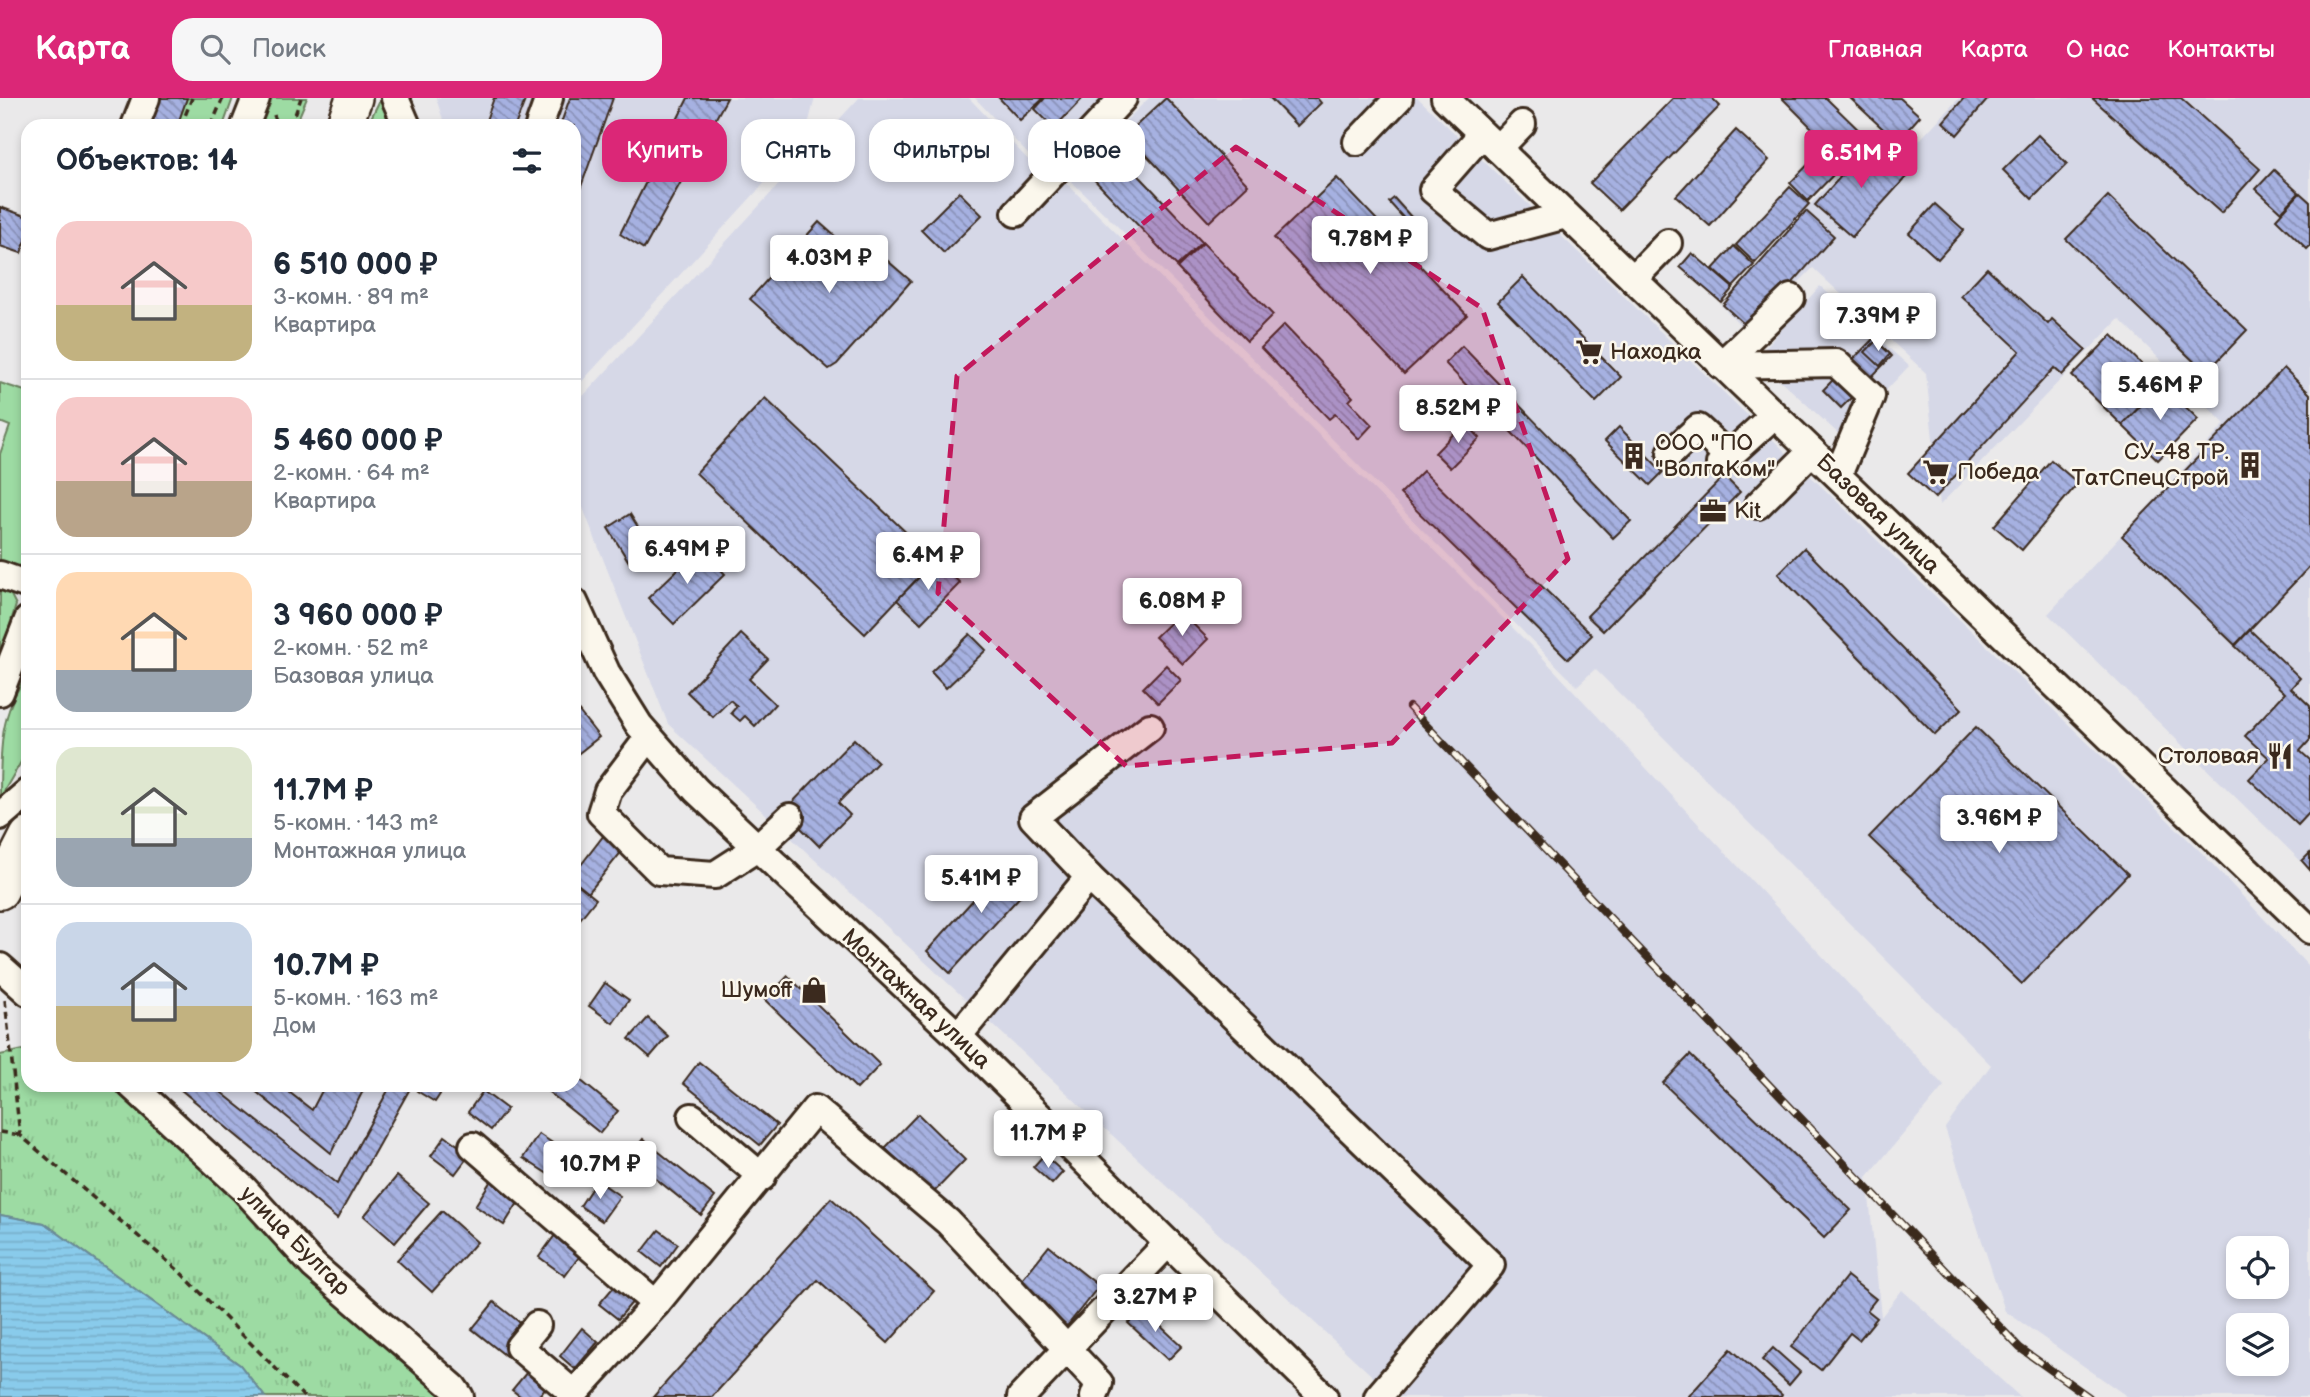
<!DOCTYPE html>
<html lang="ru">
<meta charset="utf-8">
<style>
:root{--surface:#fff;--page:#f6f6f7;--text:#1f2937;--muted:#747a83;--line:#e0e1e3;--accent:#db2777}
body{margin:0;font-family:"Balsamiq Sans",sans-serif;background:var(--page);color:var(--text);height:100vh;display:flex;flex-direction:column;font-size:26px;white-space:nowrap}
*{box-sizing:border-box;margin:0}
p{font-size:23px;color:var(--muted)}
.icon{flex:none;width:38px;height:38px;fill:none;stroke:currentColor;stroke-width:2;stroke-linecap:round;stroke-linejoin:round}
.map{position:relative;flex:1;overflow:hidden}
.details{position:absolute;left:21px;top:21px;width:560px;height:973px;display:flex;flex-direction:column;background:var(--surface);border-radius:21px;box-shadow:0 4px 10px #0003}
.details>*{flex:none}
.top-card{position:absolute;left:602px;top:21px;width:665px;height:63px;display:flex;gap:14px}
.buttons{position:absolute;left:2226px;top:1138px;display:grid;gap:14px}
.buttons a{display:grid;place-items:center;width:63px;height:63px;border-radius:14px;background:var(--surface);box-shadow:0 4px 10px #0003;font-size:35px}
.price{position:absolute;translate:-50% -60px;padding:0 16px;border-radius:7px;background:#fff;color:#222;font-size:23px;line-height:46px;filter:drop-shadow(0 2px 4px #0008)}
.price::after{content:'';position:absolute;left:50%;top:42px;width:21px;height:16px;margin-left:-10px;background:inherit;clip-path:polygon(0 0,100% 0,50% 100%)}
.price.active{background:var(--accent);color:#fff}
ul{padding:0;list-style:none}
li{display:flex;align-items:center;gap:21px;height:175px;padding:0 35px}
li+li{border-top:2px solid var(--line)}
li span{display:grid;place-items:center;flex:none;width:196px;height:140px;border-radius:21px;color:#555}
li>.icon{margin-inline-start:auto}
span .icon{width:84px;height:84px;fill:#fffc;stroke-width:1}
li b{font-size:30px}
h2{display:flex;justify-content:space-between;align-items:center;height:84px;padding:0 35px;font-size:30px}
.tag{padding:0 24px;border-radius:21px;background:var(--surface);box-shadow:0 4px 10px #0003;font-size:24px;line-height:63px}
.tag.active{background:var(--accent);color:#fff}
header{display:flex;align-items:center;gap:42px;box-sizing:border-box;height:98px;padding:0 35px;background:var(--accent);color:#fff}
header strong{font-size:33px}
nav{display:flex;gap:38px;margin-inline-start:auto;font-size:24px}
.search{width:490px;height:63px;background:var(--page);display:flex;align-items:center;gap:18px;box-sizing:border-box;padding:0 24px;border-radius:21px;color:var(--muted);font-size:26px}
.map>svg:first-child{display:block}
.built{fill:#d6d8e7;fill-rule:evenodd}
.green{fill:#9ddba3;stroke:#6c8260;stroke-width:2}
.park{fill:url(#park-tufts);stroke:#6c8260;stroke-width:2}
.water{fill:url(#water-rules);stroke:#6a8b99;stroke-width:2}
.building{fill:url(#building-back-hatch);stroke:#3b2a1e;stroke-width:2}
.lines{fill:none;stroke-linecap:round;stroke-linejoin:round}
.minor-casing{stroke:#3b2a1e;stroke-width:32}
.major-casing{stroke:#3b2a1e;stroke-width:40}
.path{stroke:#3b2a1e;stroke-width:3.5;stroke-dasharray:7 5;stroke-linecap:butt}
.minor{stroke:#fbf7ec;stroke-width:26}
.major{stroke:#fbf7ec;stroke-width:35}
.rail-casing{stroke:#3b2a1e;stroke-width:8}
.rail{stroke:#fbf7ec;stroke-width:5;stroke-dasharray:16;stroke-linecap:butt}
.marked{fill:#c2185b;fill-opacity:0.2;stroke:#c2185b;stroke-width:5;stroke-dasharray:14 9;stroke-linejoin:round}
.labels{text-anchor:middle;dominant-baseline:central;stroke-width:5;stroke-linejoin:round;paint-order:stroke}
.poi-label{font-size:23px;fill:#3b2a1e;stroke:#fbf7ec;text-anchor:start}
.street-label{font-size:23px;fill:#3b2a1e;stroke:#fbf7ec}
</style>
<header>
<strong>Карта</strong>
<div class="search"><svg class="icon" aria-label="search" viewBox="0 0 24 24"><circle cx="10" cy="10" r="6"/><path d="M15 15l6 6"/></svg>Поиск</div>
<nav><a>Главная</a><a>Карта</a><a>О нас</a><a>Контакты</a></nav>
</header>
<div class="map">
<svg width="2310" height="1299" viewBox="0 0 2310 1299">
<defs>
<pattern id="park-tufts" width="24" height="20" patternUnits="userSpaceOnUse" patternTransform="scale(1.75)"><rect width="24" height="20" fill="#9ddba3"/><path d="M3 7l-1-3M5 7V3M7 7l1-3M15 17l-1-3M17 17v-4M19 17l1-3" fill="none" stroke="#88bc8c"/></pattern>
<pattern id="water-rules" width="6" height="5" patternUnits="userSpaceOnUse" patternTransform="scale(1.75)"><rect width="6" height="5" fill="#89cbeb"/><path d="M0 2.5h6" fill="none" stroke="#77aec9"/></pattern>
<pattern id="building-back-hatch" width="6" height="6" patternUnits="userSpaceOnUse" patternTransform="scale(1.75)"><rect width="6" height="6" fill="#a6b1e1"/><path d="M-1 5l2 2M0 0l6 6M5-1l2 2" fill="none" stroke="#8890b6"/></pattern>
</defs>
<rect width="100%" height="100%" fill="#eae9ea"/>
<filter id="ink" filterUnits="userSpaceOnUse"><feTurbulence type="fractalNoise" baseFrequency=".0143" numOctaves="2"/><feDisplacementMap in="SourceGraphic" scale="14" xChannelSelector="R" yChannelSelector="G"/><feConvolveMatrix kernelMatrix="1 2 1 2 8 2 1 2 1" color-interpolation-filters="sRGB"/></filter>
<g filter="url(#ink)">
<g class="built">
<path d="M436 0H815L804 42 574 292V28H445Z"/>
<path d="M859 0H969L1041 75 1053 72 1541 558 1944 988 1867 1079 1881 1219 1902 1192 2020 1299H1395L668 626 574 387V308Z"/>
<path d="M975 0H1110L1043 72Z"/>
<path d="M1149 0H1418L2201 754 2310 870V1299H2128L2005 1213 1945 1030 1991 967 1595 571 1577 588 1250 258 1068 80ZM2238 1150H2277V1188H2238ZM2238 1227H2277V1265H2238Z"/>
<path d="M1959 0H2310V772L2048 516 2225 326 2119 221 1940 407 1926 275 1813 170 1748 235 1721 207 1871 38 1899 64Z"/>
<path d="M1820 188 1909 268 1842 339 1756 260Z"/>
<path d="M175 987H412L337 1121Z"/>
</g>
<g class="green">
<path d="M187 0H233L223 28H177Z"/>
<path d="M260 0H307L295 28H249Z"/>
<path d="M379 4 384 5 393 28H367Z"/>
<path d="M0 285 28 294V469L18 473 0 466V356L10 328 0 324Z"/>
<path d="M0 488 8 491 16 507 0 559Z"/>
<path d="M28 576V652L0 700C0 652 0 613 28 576Z"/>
</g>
<path class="park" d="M28 951V987H121L445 1299H265L240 1267 44 1125 0 1117V957Z"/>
<path class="water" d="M0 1117 44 1125 240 1267 265 1299H0Z"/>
<g class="building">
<path d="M149 0H187L177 28H139Z"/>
<path d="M494 0H526L515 28H484Z"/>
<path d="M570 0H613L574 108V28H560Z"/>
<path d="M688 0H727L644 151 620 136Z"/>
<path d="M999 0H1044L1020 22Z"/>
<path d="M1045 0H1083L1054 30 1035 11Z"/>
<path d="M1166 0 1248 87 1209 124 1127 36Z"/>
<path d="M1270 0H1317L1321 5 1297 28Z"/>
<path d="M1673 0H1712L1720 8 1619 112 1590 85Z"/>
<path d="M1782 0H1826L1868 41 1808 103 1790 85 1828 46Z"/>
<path d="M1850 0H1900L1920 18 1897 44Z"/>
<path d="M1964 0H1989L1957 37 1943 24Z"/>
<path d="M2092 0H2181L2260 71 2221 115Z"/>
<path d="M1736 32 1769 62 1710 128 1676 98Z"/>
<path d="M2038 37 2067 66 2032 101 2003 72Z"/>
<path d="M1871 45 1907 78 1852 139 1815 107Z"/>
<path d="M1109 46 1202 144 1177 168 1084 71Z"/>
<path d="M2274 72 2299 95 2281 114 2256 91Z"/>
<path d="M1337 80 1467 217 1404 276 1274 140Z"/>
<path d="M1790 89 1809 106 1755 165 1736 147Z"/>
<path d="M959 94 982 117 944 155 921 132Z"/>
<path d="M2300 95 2310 104V148L2307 151 2276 121Z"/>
<path d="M2108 98 2247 232 2206 275 2066 141Z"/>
<path d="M1394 100 1412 120 1407 124 1389 104Z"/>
<path d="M1935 106 1964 132 1938 161 1909 135Z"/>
<path d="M0 109 28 119V137L21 155 0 148Z"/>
<path d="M1806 113 1834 138 1751 232 1723 207Z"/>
<path d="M819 124 863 163 874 151 911 183 837 266 829 271 750 201Z"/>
<path d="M1203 145 1273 217 1247 243 1177 170Z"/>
<path d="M1734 148 1754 167 1733 189 1713 171Z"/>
<path d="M1692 155 1733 190 1721 204 1680 169Z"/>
<path d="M1987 170 2048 226 2052 221 2086 252 2062 277 2054 270 1935 400 1908 375 2020 253 1961 198Z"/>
<path d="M1523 179 1621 279 1596 304 1498 204Z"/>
<path d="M1284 227 1353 299 1349 303 1372 327 1359 341 1335 316 1329 321 1261 250Z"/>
<path d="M2112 237 2162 286 2122 327 2072 278Z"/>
<path d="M1874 240 1892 258 1841 310 1823 292Z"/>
<path d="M1876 243 1890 256 1880 268 1865 254Z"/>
<path d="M1462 248 1631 423 1613 440 1445 265Z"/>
<path d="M2284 270 2310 296V468L2235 547 2122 438Z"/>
<path d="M2162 286 2198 321 2158 362 2122 327Z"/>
<path d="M765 300 935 462 865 536 696 375Z"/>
<path d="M1465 324 1480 340 1450 370 1435 355Z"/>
<path d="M1619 329 1663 374 1650 387 1605 343Z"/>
<path d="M2051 362 2078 385 2022 452 1994 428Z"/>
<path d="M1423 373 1592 537 1568 561 1400 396Z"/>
<path d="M1724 378 1740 394 1603 533 1587 518Z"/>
<path d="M630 416 651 450 629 464 608 430Z"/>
<path d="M700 450 725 476 674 526 648 500Z"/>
<path d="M1804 450 1962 611 1935 637 1778 476Z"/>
<path d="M936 462 960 485 921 525 897 502Z"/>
<path d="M1181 514 1208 541 1183 566 1155 539Z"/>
<path d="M2250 532 2300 580 2291 590 2310 608V642L2300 653 2310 662V714L2298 727 2249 681 2269 660 2245 638 2285 595 2235 548Z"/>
<path d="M741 536 768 561 749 581 775 606 755 628 745 618 740 623 731 615 737 608 730 602 713 619 687 594Z"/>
<path d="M970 536 986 552 946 590 931 574Z"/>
<path d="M1166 567 1181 582 1158 605 1143 590Z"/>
<path d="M574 607 599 639 574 659Z"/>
<path d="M1976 629 2128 776 2022 886 1869 739Z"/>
<path d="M854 641 878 664 838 705 850 717 819 748 784 713Z"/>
<path d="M604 737 623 752 585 799 574 790V776Z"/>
<path d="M2310 755V772L2302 763Z"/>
<path d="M1011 760 1035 782 950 875 927 853Z"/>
<path d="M574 783 596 801 576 826 574 825Z"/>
<path d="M788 878 880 967 857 991 765 902Z"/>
<path d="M605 885 629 902 613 925 589 908Z"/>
<path d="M648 920 668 938 650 959 629 941Z"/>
<path d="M1690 957 1851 1112 1824 1140 1663 985Z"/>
<path d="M699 964 777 1027 760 1047 683 985Z"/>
<path d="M574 977 618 1013 600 1035 540 987H574Z"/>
<path d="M175 987H212L337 1086 391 987H412L337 1121Z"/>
<path d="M248 987H280L312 1012 325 987H366L331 1055Z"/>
<path d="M421 987H446L435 1004 417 993Z"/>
<path d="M483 993 507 1011 491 1032 468 1014Z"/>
<path d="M918 1016 965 1062 932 1096 885 1050Z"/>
<path d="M539 1036 563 1052 548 1076 523 1060Z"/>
<path d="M445 1038 470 1056 455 1076 431 1058Z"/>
<path d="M643 1041 715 1099 701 1117 629 1059Z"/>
<path d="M1044 1057 1063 1074 1052 1086 1033 1069Z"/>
<path d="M397 1078 429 1105 395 1145 364 1118Z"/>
<path d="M492 1081 521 1100 504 1127 475 1108Z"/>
<path d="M597 1082 620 1098 602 1123 580 1108Z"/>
<path d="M831 1100 934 1193 888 1245 818 1182 712 1299H653Z"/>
<path d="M442 1113 477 1144 432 1194 397 1162Z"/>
<path d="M659 1132 678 1146 661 1169 642 1154Z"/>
<path d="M558 1133 584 1152 565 1178 539 1159Z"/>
<path d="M1049 1148 1099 1188 1067 1228 1017 1188Z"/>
<path d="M1847 1178 1876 1201 1867 1212 1877 1220 1859 1242 1850 1235 1821 1272 1791 1249Z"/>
<path d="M617 1185 635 1201 618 1221 599 1206Z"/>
<path d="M494 1204 528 1231 506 1258 472 1231Z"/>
<path d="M1142 1211 1182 1248 1168 1262 1128 1225Z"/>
<path d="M582 1230 598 1244 575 1271 560 1258Z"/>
<path d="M1773 1250 1800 1274 1789 1287 1762 1262Z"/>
<path d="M1731 1251 1782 1297 1781 1299H1688Z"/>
<path d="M532 1268 551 1283 538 1299H521L512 1292Z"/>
</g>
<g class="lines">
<defs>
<g id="minor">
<path d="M395 0 407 28"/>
<path d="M1445 0 2310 832"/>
<path d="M135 28 146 0"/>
<path d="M245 28 256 0"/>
<path d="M539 28 549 0"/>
<path d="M1482 36 1433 92 1488 138 1566 117"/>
<path d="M1357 44 1399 0"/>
<path d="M1498 51 1522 26"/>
<path d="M1016 115 1123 0"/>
<path d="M1633 181 1668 145"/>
<path d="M1721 267 1836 265 1871 298 1838 377"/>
<path d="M1721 267 1791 200"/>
<path d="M1671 355 1698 330 1729 359"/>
<path d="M1720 366 1774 317"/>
<path d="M1758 407 1812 353"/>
<path d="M0 477 28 487"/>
<path d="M574 504 606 574 639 627 696 692 958 938 1324 1299"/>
<path d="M0 594 28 522"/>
<path d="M649 639 608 693 601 715 659 773 715 777 757 750 790 719"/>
<path d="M0 718 28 694"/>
<path d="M1089 779 1033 720 1150 629"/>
<path d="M0 869 28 894"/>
<path d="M958 938 1089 779 1491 1167 1378 1299"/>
<path d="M131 987 244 1091 314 1168 453 1289 460 1299"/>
<path d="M692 1019 762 1079"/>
<path d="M473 1048 656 1206"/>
<path d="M537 1227 519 1249 574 1296"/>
<path d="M571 1299 656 1206 815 1011 948 1124 1099 1285 1094 1299"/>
<path d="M1021 1299 1168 1145"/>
</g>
<g id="major">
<path d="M344 28 354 0"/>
<path d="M0 793 28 738"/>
</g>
</defs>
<use href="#minor" class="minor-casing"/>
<use href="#major" class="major-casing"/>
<g class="path">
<path d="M274 17 278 28"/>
<path d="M181 28 192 0"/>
<path d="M211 28 223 0"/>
<path d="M291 28 301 0"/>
<path d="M5 902 20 1037 179 1173 304 1299"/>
<path d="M0 1034 20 1037"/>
</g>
<use href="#minor" class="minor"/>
<use href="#major" class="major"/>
<defs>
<path id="rail" d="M1409 609 2020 1250 2089 1299"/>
</defs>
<use href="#rail" class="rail-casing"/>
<use href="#rail" class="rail"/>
</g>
</g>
<path class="marked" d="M1236 49 1482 210 1568 461 1392 645 1126 668 938 495 957 278Z"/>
<defs>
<symbol id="supermarket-bare" viewBox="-9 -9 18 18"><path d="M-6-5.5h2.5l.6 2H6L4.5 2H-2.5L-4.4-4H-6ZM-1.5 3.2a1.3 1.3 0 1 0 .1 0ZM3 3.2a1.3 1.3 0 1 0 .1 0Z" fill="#3b2a1e" stroke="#fbf7ec" stroke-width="2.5" paint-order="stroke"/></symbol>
<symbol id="building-bare" viewBox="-9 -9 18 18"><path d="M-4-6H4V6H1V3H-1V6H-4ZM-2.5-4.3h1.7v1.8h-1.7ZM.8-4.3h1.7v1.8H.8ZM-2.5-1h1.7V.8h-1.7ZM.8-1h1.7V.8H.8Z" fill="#3b2a1e" stroke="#fbf7ec" stroke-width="2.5" paint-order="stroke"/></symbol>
<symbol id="office-bare" viewBox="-9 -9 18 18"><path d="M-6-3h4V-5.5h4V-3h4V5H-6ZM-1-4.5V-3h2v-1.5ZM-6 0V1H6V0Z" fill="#3b2a1e" stroke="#fbf7ec" stroke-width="2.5" paint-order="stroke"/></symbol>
<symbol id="restaurant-bare" viewBox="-9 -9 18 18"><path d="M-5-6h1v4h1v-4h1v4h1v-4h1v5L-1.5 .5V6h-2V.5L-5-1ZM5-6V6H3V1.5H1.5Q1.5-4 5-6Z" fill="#3b2a1e" stroke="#fbf7ec" stroke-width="2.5" paint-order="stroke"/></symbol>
<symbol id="shop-bare" viewBox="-9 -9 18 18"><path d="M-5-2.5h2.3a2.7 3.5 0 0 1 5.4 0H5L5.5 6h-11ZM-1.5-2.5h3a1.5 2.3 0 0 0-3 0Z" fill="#3b2a1e" stroke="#fbf7ec" stroke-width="2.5" paint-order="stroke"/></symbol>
</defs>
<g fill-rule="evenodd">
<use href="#supermarket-bare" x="1570" y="235" width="38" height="38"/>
<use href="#building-bare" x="1615" y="339" width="38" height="38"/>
<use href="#building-bare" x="2231" y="348" width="38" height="38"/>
<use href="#supermarket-bare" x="1917" y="355" width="38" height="38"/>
<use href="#office-bare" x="1694" y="394" width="38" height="38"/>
<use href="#restaurant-bare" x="2261" y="639" width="38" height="38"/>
<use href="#shop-bare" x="795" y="873" width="38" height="38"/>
</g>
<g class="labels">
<g class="poi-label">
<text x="1610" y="254">Находка</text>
<text x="1655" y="345">ООО "ПО<tspan x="1655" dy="26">"ВолгаКом"</tspan></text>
<text x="2229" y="354" text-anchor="end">СУ-48 ТР.<tspan x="2229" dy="26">ТатСпецСтрой</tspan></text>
<text x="1957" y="374">Победа</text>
<text x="1734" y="413">Kit</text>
<text x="2259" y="658" text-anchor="end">Столовая</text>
<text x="793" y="892" text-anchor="end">Шумоff</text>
</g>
<g class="street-label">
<text transform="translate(1878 416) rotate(44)">Базовая улица</text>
<text transform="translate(916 901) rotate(43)">Монтажная улица</text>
<text transform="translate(295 1143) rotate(45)">улица Булгар</text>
</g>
</g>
</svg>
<div class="buttons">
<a><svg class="icon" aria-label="locate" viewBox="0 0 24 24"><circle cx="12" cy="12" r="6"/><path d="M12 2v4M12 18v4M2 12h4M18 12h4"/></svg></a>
<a><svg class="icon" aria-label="layers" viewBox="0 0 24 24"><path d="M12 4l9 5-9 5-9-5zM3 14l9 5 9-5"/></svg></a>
</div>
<b class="price active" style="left:1861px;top:92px">6.51M ₽</b>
<b class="price" style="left:1370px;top:178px">9.78M ₽</b>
<b class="price" style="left:829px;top:197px">4.03M ₽</b>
<b class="price" style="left:1878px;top:255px">7.39M ₽</b>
<b class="price" style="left:2160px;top:324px">5.46M ₽</b>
<b class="price" style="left:1458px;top:347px">8.52M ₽</b>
<b class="price" style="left:687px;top:488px">6.49M ₽</b>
<b class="price" style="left:928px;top:494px">6.4M ₽</b>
<b class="price" style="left:1182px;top:540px">6.08M ₽</b>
<b class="price" style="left:1999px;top:757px">3.96M ₽</b>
<b class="price" style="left:981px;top:817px">5.41M ₽</b>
<b class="price" style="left:1048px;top:1072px">11.7M ₽</b>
<b class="price" style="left:600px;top:1103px">10.7M ₽</b>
<b class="price" style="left:1155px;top:1236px">3.27M ₽</b>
<div class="top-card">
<a class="tag active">Купить</a>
<a class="tag">Снять</a>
<a class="tag">Фильтры</a>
<a class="tag">Новое</a>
</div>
<section class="details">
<h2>Объектов: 14<svg class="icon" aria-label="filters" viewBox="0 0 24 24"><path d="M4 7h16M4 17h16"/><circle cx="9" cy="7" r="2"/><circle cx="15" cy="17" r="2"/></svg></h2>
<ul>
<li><span style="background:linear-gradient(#f6c9c9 60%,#c2b280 0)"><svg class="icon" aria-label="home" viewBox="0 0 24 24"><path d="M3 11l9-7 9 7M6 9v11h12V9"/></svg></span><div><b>6 510 000 ₽</b><p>3-комн. · 89 m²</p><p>Квартира</p></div></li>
<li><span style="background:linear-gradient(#f6c9c9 60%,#b9a48a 0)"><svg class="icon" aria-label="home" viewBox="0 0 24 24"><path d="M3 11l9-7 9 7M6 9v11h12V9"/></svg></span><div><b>5 460 000 ₽</b><p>2-комн. · 64 m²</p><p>Квартира</p></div></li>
<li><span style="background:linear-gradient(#ffd9b3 70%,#9aa5b1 0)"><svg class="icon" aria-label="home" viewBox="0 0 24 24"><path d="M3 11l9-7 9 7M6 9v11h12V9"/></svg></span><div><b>3 960 000 ₽</b><p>2-комн. · 52 m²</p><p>Базовая улица</p></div></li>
<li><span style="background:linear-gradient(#dfe7d0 65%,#9aa5b1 0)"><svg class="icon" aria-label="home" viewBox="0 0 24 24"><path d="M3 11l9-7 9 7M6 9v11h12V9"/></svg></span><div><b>11.7M ₽</b><p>5-комн. · 143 m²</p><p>Монтажная улица</p></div></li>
<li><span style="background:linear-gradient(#c9d6e8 60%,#c2b280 0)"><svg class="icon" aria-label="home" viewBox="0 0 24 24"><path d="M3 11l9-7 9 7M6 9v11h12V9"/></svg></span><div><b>10.7M ₽</b><p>5-комн. · 163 m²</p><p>Дом</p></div></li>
</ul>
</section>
</div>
